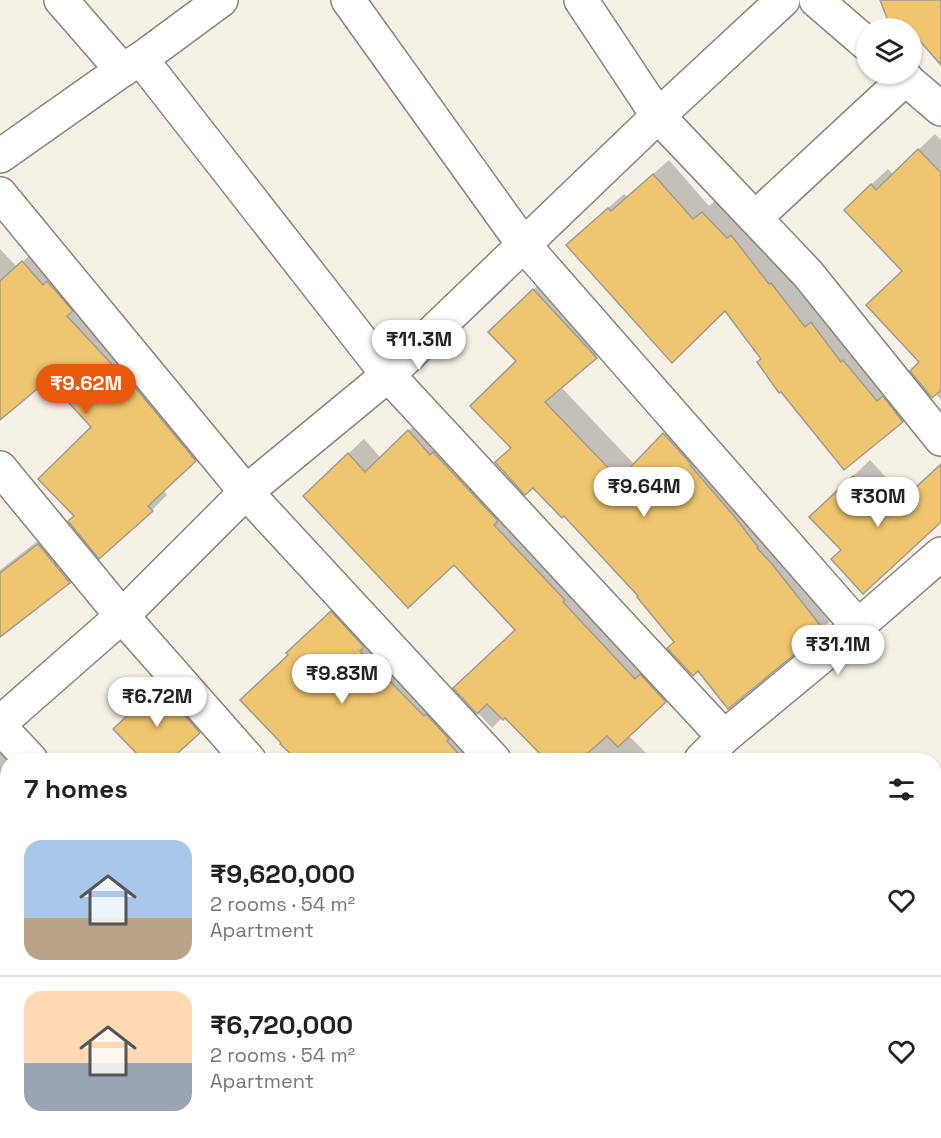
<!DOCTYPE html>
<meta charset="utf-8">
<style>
:root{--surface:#fff;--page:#f2f2f2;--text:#222;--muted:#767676;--line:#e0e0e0;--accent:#ea580c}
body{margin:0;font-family:"Space Grotesk",sans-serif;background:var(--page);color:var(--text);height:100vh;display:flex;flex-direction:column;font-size:22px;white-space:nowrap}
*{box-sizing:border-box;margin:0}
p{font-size:20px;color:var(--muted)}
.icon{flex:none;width:33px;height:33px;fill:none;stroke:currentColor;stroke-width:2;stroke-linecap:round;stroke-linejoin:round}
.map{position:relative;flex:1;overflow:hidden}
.side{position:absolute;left:0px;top:753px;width:942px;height:386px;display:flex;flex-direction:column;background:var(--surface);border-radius:24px 24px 0 0;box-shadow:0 2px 4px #0004}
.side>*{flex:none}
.tools{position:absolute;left:856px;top:18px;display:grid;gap:12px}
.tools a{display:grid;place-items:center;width:66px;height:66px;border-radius:50%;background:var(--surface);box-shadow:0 2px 4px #0004;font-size:30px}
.price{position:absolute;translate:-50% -51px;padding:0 14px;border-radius:21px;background:#fff;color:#222;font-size:20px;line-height:39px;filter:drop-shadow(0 2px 3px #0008)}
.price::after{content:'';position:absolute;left:50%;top:36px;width:18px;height:14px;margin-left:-9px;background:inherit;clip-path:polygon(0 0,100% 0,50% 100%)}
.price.active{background:var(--accent);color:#fff}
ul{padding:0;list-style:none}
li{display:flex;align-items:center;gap:18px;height:150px;padding:0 24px}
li+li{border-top:2px solid var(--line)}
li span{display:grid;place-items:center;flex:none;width:168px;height:120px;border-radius:18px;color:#555}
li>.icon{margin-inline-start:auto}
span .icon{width:72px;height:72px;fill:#fffc;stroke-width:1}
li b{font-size:26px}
h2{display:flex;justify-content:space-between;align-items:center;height:72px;padding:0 24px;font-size:26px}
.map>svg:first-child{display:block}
.shadow{fill:#0003}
.building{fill:#f0c56f;stroke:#9f9b92;stroke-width:1.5}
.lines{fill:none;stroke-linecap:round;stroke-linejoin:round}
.minor-casing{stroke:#88837b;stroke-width:36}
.tertiary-casing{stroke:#88837b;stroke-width:36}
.minor{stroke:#fff;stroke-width:33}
.tertiary{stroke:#fff;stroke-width:33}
</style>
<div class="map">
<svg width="941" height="1138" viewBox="0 0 941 1138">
<rect width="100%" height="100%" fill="#f6f1e7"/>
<g class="shadow">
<path d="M935 134 941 140V400L935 393 921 362 903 270 862 193 888 169 893 174Z"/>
<path d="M669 160 709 206 718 198 917 405 902 420 844 468 725 309 583 230 624 194 627 197Z"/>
<path d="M38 248 210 445 163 490 167 495 152 510 75 516 93 427 48 378 0 418V249L17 267Z"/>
<path d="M549 275 611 341 596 356 561 387 634 464 679 420 838 613 823 628 728 707 640 596 512 447 518 361 505 317Z"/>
<path d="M423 417 679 686 628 735 653 760H548L505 715 492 728 455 688 517 629 454 563 319 481 364 439 381 458Z"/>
<path d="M870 460 905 498 941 465V520L842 550 828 500Z"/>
<path d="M61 523 91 560 69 582 0 635V570Z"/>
<path d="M349 595 503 760H299L282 744 289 655 305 636Z"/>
<path d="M175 672 214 716 168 760H146L116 729Z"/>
<path d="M0 736 26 760H8V837L6 838 8 840V901L0 907Z"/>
<path d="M0 994 8 1003V1131H132L141 1137H147L145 1131H277L270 1138H0Z"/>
</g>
<g class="building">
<path d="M880 0H941V65L912 32V28H891Z"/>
<path d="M918 149 941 173V390L932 398 910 371 919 362 866 305 902 271 844 210 871 184 876 190Z"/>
<path d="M653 174 693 219 702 212 727 238 731 235 769 284 771 283 805 327 811 322 841 362 843 360 877 401 883 396 903 422 844 470 781 392 779 393 757 362 761 359 725 311 672 363 566 245 608 208 611 211Z"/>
<path d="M22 261 43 285 47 281 73 311 67 316 133 387 134 386 196 461 148 506 153 511 99 559 68 521 74 516 38 479 91 427 48 380 0 420V281Z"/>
<path d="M533 289 597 358 545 402 619 479 663 433 691 464 690 465 734 516 758 547 757 548 772 564 824 630 728 709 698 671 693 676 667 648 674 642 637 597 638 596 564 516 562 518 533 488 525 495 495 462 511 448 470 406 516 361 488 332Z"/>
<path d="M408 430 430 455 433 452 498 521 494 525 565 600 563 602 635 679 640 674 666 702 618 747 607 736 580 760H546L505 718 503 720 487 704 477 714 453 688 515 630 454 565 408 608 303 496 348 453 365 472Z"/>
<path d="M941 464V522L863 594 831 559 841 550 809 517 853 476 888 513Z"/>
<path d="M38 544 70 583 0 637V573Z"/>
<path d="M331 611 364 647 360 651 424 716 426 714 449 739 447 741 464 760H297L280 744 281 743 240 700 288 655 286 653Z"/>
<path d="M159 686 200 733 170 760H143L113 729Z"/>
</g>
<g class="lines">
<defs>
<g id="minor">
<path d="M61 0 122 70"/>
<path d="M348 0 523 244 858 626"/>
<path d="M581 0 658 116 808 274 941 439"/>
<path d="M141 59 221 0"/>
<path d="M0 156 122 70 141 59 388 375 724 737"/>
<path d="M0 194 246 492 494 760"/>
<path d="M755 218 906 78"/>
<path d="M0 468 122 616 249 760"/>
<path d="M0 723 122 616 246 492 388 375 658 116 783 0"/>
<path d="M0 727 31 760"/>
<path d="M0 992 8 1000"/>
<path d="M121 1131 127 1138"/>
</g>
<g id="tertiary">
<path d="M816 0 867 44"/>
<path d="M900 74 941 109"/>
<path d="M701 760 724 737 858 626 941 554"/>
<path d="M302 1138 310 1131"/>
<path d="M353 1138 354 1131"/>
</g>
</defs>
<use href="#minor" class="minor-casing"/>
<use href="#tertiary" class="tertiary-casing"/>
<use href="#minor" class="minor"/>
<use href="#tertiary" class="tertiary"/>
</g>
</svg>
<div class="tools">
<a><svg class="icon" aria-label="layers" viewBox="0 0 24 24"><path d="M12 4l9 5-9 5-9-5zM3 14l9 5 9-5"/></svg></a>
</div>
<b class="price" style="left:419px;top:371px">₹11.3M</b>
<b class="price active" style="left:86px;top:415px">₹9.62M</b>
<b class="price" style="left:644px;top:518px">₹9.64M</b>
<b class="price" style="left:878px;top:528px">₹30M</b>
<b class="price" style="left:838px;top:676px">₹31.1M</b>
<b class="price" style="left:342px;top:705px">₹9.83M</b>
<b class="price" style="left:157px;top:728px">₹6.72M</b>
<section class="side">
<h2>7 homes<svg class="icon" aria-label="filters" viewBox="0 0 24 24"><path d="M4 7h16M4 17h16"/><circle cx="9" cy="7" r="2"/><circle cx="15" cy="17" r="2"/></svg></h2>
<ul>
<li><span style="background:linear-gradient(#a9c7e8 65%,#b9a48a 0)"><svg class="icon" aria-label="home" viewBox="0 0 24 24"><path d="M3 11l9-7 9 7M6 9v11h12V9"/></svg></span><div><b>₹9,620,000</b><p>2 rooms · 54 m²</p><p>Apartment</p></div><svg class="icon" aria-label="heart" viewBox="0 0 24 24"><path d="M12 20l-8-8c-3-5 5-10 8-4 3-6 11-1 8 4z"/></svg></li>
<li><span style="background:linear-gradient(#ffd9b3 60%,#9aa5b1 0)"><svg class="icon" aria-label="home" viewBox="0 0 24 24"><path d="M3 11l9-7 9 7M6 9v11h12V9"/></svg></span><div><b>₹6,720,000</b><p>2 rooms · 54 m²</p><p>Apartment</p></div><svg class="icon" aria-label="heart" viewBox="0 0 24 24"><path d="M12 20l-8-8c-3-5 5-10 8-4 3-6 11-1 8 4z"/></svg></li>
</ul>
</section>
</div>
